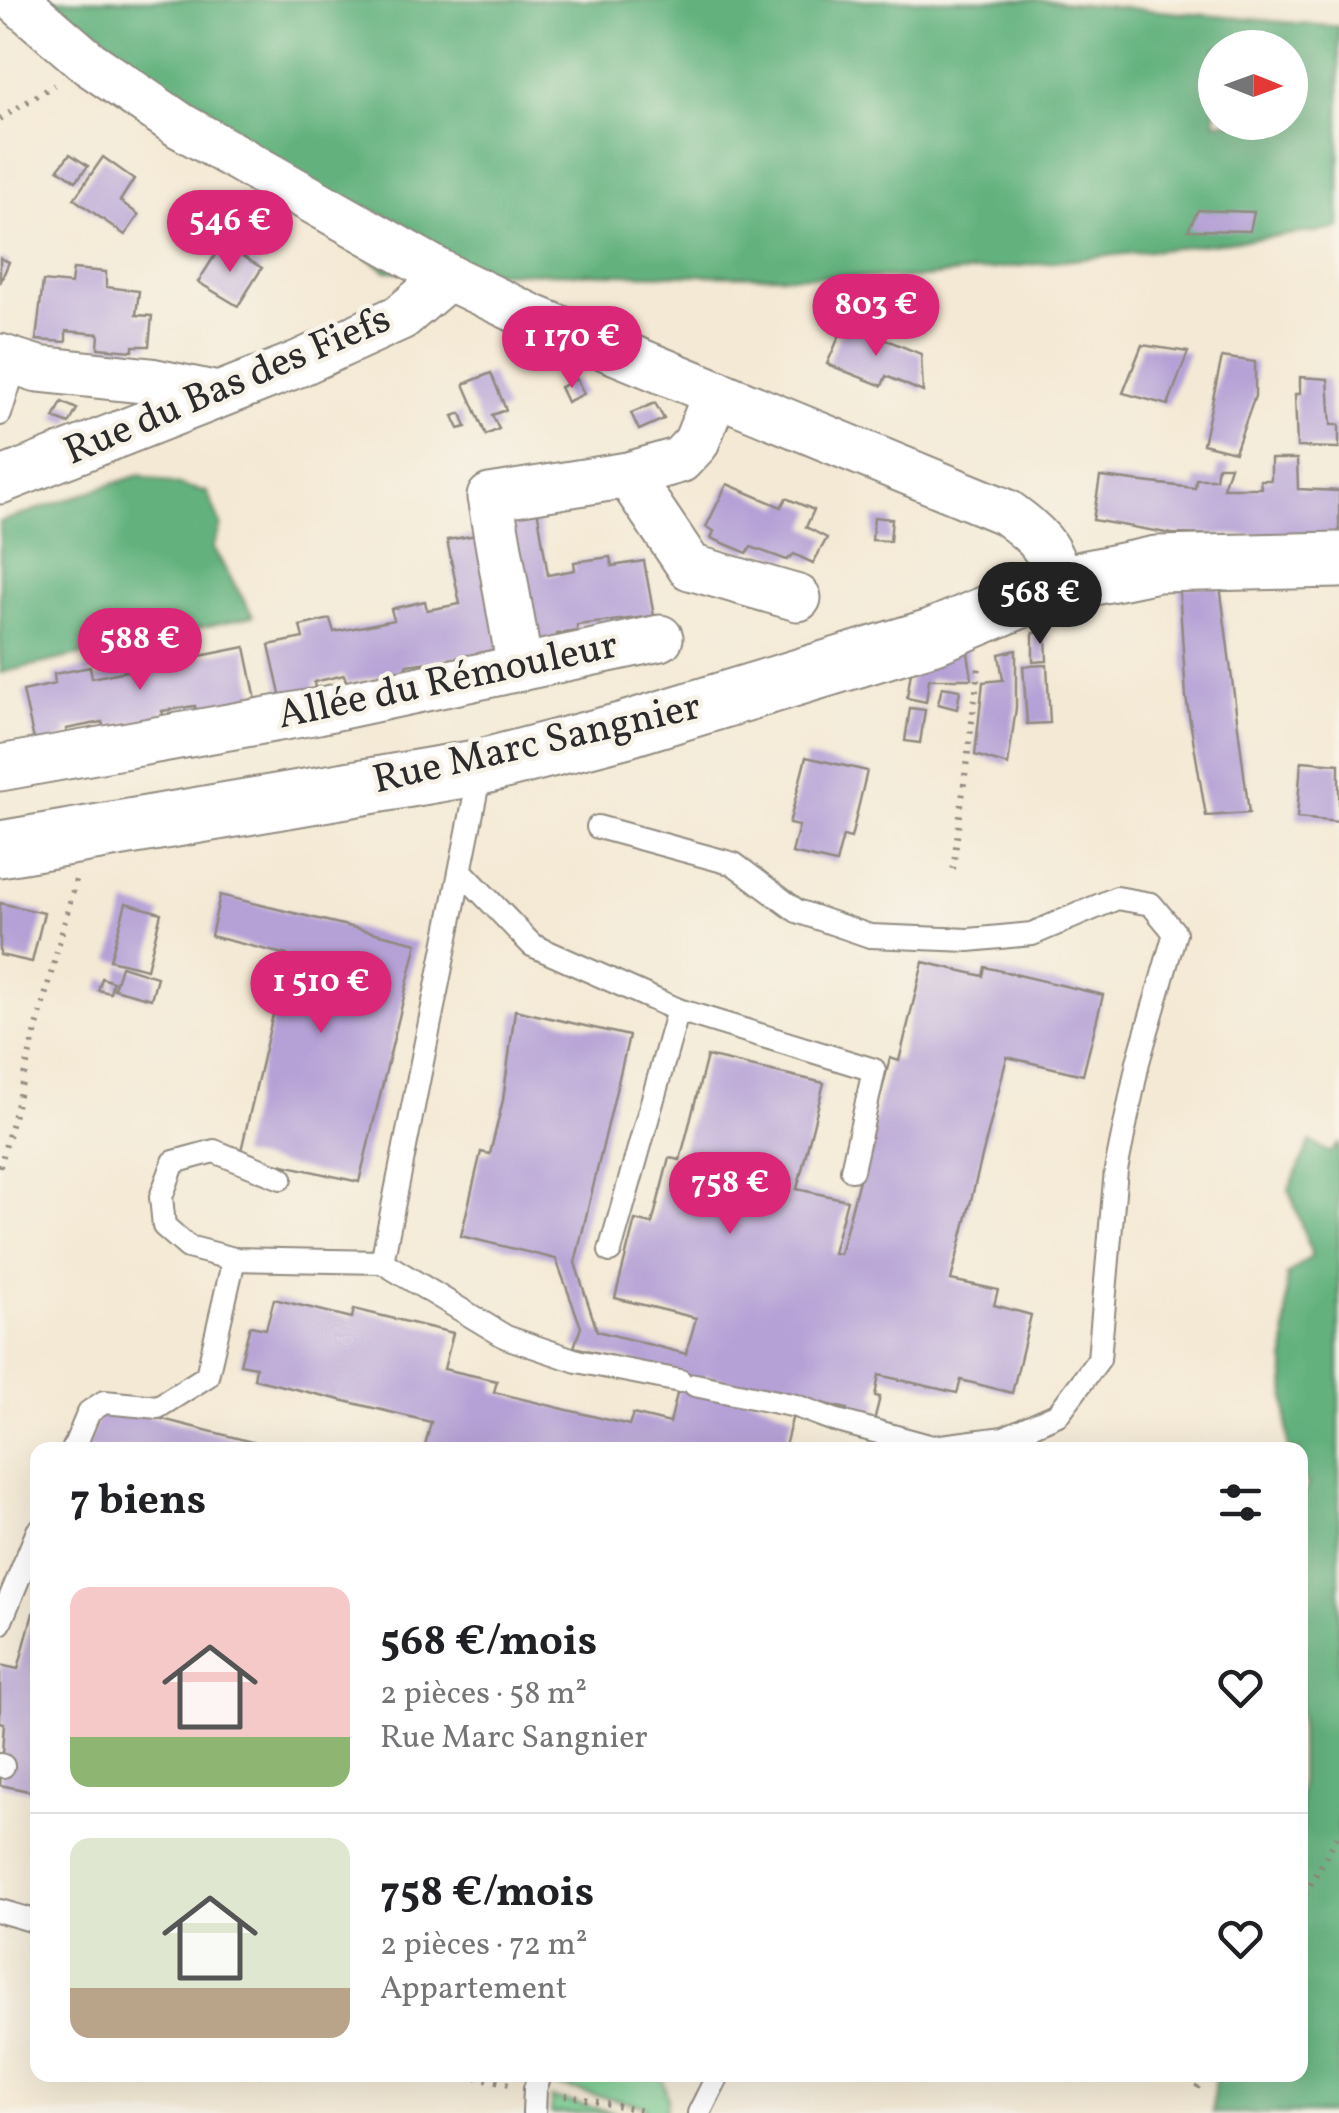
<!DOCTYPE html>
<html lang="fr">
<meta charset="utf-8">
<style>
:root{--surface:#fff;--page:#f2f2f2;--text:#202124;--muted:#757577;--line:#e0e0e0;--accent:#db2777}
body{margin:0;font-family:Vollkorn,serif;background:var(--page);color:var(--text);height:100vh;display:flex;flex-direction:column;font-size:38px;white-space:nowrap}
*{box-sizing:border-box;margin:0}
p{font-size:32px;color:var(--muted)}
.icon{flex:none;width:55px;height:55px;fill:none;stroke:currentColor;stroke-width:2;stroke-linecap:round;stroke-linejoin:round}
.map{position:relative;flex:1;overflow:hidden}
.panel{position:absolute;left:30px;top:1442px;width:1278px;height:640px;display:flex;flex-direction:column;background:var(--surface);border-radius:20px;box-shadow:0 10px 40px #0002}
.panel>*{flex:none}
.needle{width:65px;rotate:91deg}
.buttons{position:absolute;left:1198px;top:30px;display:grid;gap:20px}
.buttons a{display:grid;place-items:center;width:110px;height:110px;border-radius:50%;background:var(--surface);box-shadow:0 10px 40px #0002;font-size:50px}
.price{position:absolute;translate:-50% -85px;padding:0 22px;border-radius:35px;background:var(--accent);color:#fff;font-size:32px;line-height:65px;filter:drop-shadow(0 2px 5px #0008)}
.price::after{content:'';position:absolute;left:50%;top:60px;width:30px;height:22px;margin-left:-15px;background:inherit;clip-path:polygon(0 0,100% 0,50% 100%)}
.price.current{background:#222;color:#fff}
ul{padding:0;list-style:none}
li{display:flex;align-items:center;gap:30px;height:250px;padding:0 40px}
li+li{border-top:2px solid var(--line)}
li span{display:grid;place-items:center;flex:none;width:280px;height:200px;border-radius:20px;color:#555}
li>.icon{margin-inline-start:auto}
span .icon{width:120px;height:120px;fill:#fffc;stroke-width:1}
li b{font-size:42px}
h2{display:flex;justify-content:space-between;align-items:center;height:120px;padding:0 40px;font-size:42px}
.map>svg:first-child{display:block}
.green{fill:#7bd094;stroke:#537e60;stroke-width:2.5}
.forest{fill:#64b27e;stroke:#486e54;stroke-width:2.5;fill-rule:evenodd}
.building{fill:#b6a1d6}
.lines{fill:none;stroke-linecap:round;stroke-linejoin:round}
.service-casing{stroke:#908a80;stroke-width:26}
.minor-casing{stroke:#908a80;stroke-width:49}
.tertiary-casing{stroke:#908a80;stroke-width:59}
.path{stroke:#908a80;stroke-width:6;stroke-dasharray:2.5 8;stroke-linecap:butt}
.service{stroke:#fff;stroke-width:22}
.minor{stroke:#fff;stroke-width:45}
.tertiary{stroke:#fff;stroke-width:55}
.labels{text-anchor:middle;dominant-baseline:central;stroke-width:9;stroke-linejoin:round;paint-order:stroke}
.street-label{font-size:40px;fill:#2b2b2b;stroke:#f7f3e8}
</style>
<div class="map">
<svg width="1339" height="2113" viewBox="0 0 1339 2113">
<rect width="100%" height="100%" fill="#f7f3e8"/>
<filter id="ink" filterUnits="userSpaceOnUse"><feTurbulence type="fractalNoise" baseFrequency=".01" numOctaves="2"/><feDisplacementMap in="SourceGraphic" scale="20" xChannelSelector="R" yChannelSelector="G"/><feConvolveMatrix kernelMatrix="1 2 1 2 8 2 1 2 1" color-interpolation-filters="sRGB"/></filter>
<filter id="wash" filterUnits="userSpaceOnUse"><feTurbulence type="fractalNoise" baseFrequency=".0048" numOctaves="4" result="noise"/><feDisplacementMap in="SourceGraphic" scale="40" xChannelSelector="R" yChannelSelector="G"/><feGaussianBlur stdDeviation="2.25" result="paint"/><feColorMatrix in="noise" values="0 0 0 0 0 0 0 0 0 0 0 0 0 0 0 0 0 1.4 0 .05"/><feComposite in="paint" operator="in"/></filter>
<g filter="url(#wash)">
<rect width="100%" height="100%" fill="#f4e9d4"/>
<g class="green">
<path d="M560 2075H661L668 2099 665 2113H645V2106L553 2085Z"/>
<path d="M551 2098 616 2113H551Z"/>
</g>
<g class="forest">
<path d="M51 0H1037L1339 27V229L916 278 386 271 91 47ZM1215 48H1290V122H1215Z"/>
<path d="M139 475 207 492 221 525 213 548 253 616 0 673V522Z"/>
<path d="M1311 1141 1330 1153 1339 1144V2113H1212L1215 2075H1300V1500L1308 1485 1300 1472V1450H1288L1285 1375 1287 1275 1312 1256 1289 1189Z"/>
</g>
<g id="blocks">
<g class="building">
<path d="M70 154 88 166 76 181 58 169Z"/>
<path d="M103 157 134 179 120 201 139 215 125 235 74 199Z"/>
<path d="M1198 210 1254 212 1250 231 1188 230Z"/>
<path d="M222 244 262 268 238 306 198 282Z"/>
<path d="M0 258 9 262 0 283Z"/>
<path d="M73 269 106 272V287L139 291 136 315 152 316 149 346H133V351L98 348 99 334 66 331V342L36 340 43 281 71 284Z"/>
<path d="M845 323 921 354 923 392 886 376 882 386 827 364Z"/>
<path d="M1142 345 1188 352 1168 405 1123 393Z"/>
<path d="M1222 357 1255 362V396L1235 452 1203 444Z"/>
<path d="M491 373 506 410 492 415 499 429 486 435 464 384Z"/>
<path d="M1300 377 1328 379 1331 425H1339V448L1297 447 1295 394H1300Z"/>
<path d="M577 379 584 394 567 402 560 387Z"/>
<path d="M62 402 77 409 69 424 54 418Z"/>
<path d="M655 403 664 419 639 430 631 413Z"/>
<path d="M461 413 466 427 459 429 453 416Z"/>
<path d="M1271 459H1297L1298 489 1339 491V537L1172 534 1093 520 1100 477 1195 488 1196 479H1216L1218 466H1230L1223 488H1261L1260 480H1271Z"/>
<path d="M727 484 781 507 786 498 814 510 806 527 827 538 813 563 794 554 787 560 751 547 747 553 711 538 714 531 706 527Z"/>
<path d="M537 508 548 575 575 570 574 562 610 557 612 566 644 561 654 616 577 625V631L557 634 559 642 525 647 503 514Z"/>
<path d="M874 517 892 519 890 541 872 540Z"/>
<path d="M477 535 502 652 406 665V670L347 683 344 675 314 682 315 689 282 702 269 645 303 638 300 626 330 619 334 632 394 620 391 609 425 601 427 610 460 604 447 540Z"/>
<path d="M1220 585 1249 813 1206 816 1186 697 1179 587Z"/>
<path d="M1033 633H1046L1047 661 1033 662Z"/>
<path d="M245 647 257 705 196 711 195 706 162 711 164 717 104 728 102 722 66 729 67 736 36 749 23 691 55 684 54 674 90 667 92 678 151 666 148 655 183 648 185 659Z"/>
<path d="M967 647 972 679H929L926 702 907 698 912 665Z"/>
<path d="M1016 650V708L1008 765 975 755 983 682 1003 680 999 654Z"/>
<path d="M1047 665 1050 723 1027 724 1023 666Z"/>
<path d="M942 687 960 690 957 709 938 704Z"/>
<path d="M910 708 925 710 920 743 905 741Z"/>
<path d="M806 757 867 771 851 838 843 836 836 863 792 853 799 826 789 824Z"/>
<path d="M1301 761 1339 764V822L1297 818Z"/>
<path d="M220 895 417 943 359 1182 240 1155 287 955 211 936Z"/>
<path d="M0 903 44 913 32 962 0 955Z"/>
<path d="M126 903 161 913 147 969 110 960Z"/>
<path d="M923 962 983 976 985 967 1103 995 1083 1075 1007 1057 951 1280 998 1290 994 1305 1031 1315 1012 1393 961 1380 957 1393 879 1375 875 1396 880 1397 874 1421 847 1414V1409L704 1375 703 1379 793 1415 784 1450H424L431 1422 254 1379 256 1367 240 1364 250 1326 266 1329 274 1299 352 1318 354 1309 453 1333 444 1369 497 1381 494 1392 629 1425 633 1414 670 1423 682 1373 574 1347 581 1327 556 1259 461 1236 481 1152 490 1154 503 1100 515 1010 629 1036 575 1263 597 1331 686 1354 696 1318 615 1298 635 1220 652 1224 669 1158 680 1160 707 1056 824 1083 797 1189 847 1200 833 1253 840 1254 890 1058 899 1061Z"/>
<path d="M121 966 157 977 151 999 114 989Z"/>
<path d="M102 978 113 982 110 993 98 990Z"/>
<path d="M119 1408 280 1449V1450H84L101 1412Z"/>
<path d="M33 1613 38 1614V1793L0 1785 4 1723 0 1722V1665L18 1669Z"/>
</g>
</g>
</g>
<g filter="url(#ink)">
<use href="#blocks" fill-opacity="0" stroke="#908a80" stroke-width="2.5"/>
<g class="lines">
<defs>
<g id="service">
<path d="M0 414 16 362"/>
<path d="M598 827 734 864 797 911 870 936 969 940 1032 934 1117 898 1151 904 1175 933 1138 1062 1116 1170 1099 1359 1058 1414 1004 1438 933 1447 834 1420 796 1406 695 1385"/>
<path d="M461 871 532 945 678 1010 610 1251"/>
<path d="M678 1010 874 1070 852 1170"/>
<path d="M281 1178 214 1151 174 1162 161 1197 164 1226 188 1247 234 1259 382 1262 506 1337 577 1361 680 1381"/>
<path d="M382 1262 481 767"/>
<path d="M73 1450 89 1412 104 1402 158 1407 207 1376 234 1259"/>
<path d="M0 1623 38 1531"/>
<path d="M0 1765 3 1766"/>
<path d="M0 1911 38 1922"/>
<path d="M534 2113 535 2089 540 2075"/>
<path d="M699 2113 718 2075"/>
</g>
<g id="minor">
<path d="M16 0 89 63 181 126 448 277 534 318 1006 512C1036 534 1051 546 1059 584"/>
<path d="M0 357 38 369 151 381 218 395"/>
<path d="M628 475 690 567 798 598"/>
<path d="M0 481 298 364 401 317 448 277"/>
<path d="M520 668 490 497 628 475 680 460 696 443 716 393"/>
<path d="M0 768 318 711 660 638"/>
</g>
<path id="tertiary" d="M0 849 481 767 624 730 934 636 1059 584 1157 564 1339 560"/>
</defs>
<use href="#service" class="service-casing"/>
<use href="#minor" class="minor-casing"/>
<use href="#tertiary" class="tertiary-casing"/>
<g class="path">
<path d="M0 119 54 85"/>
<path d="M953 869 979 667"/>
<path d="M0 1167 76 879"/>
<path d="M1300 1903 1339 1833"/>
<path d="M465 2075 510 2084"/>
<path d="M1197 2088 1204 2075"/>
<path d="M565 2095 642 2111"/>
</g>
<use href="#service" class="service"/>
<use href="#minor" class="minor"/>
<use href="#tertiary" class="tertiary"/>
</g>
</g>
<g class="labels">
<g class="street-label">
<text transform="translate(228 387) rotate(-23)">Rue du Bas des Fiefs</text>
<text transform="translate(448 682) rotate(-12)">Allée du Rémouleur</text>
<text transform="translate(537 745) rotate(-13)">Rue Marc Sangnier</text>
</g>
</g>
</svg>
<div class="buttons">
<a><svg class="needle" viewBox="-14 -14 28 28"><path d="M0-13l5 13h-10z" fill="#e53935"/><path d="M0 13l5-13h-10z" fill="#757577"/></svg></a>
</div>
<b class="price" style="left:230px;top:275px">546 €</b>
<b class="price" style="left:876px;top:359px">803 €</b>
<b class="price" style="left:572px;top:391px">1 170 €</b>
<b class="price current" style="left:1040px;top:647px">568 €</b>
<b class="price" style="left:140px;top:693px">588 €</b>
<b class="price" style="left:321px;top:1036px">1 510 €</b>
<b class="price" style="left:730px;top:1237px">758 €</b>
<section class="panel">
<h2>7 biens<svg class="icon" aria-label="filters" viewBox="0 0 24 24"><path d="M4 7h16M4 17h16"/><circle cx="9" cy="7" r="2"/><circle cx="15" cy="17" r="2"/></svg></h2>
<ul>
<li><span style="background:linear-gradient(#f6c9c9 75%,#8fb573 0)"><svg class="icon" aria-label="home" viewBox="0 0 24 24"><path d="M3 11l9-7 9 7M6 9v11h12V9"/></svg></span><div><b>568 €/mois</b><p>2 pièces · 58 m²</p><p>Rue Marc Sangnier</p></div><svg class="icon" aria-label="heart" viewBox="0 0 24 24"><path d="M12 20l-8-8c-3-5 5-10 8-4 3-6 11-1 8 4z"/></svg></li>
<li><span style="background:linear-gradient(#dfe7d0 75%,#b9a48a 0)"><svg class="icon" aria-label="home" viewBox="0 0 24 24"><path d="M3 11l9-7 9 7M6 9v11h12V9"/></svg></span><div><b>758 €/mois</b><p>2 pièces · 72 m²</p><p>Appartement</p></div><svg class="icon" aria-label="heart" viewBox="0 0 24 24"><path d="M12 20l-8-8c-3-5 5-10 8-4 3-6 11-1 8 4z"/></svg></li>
</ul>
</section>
</div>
